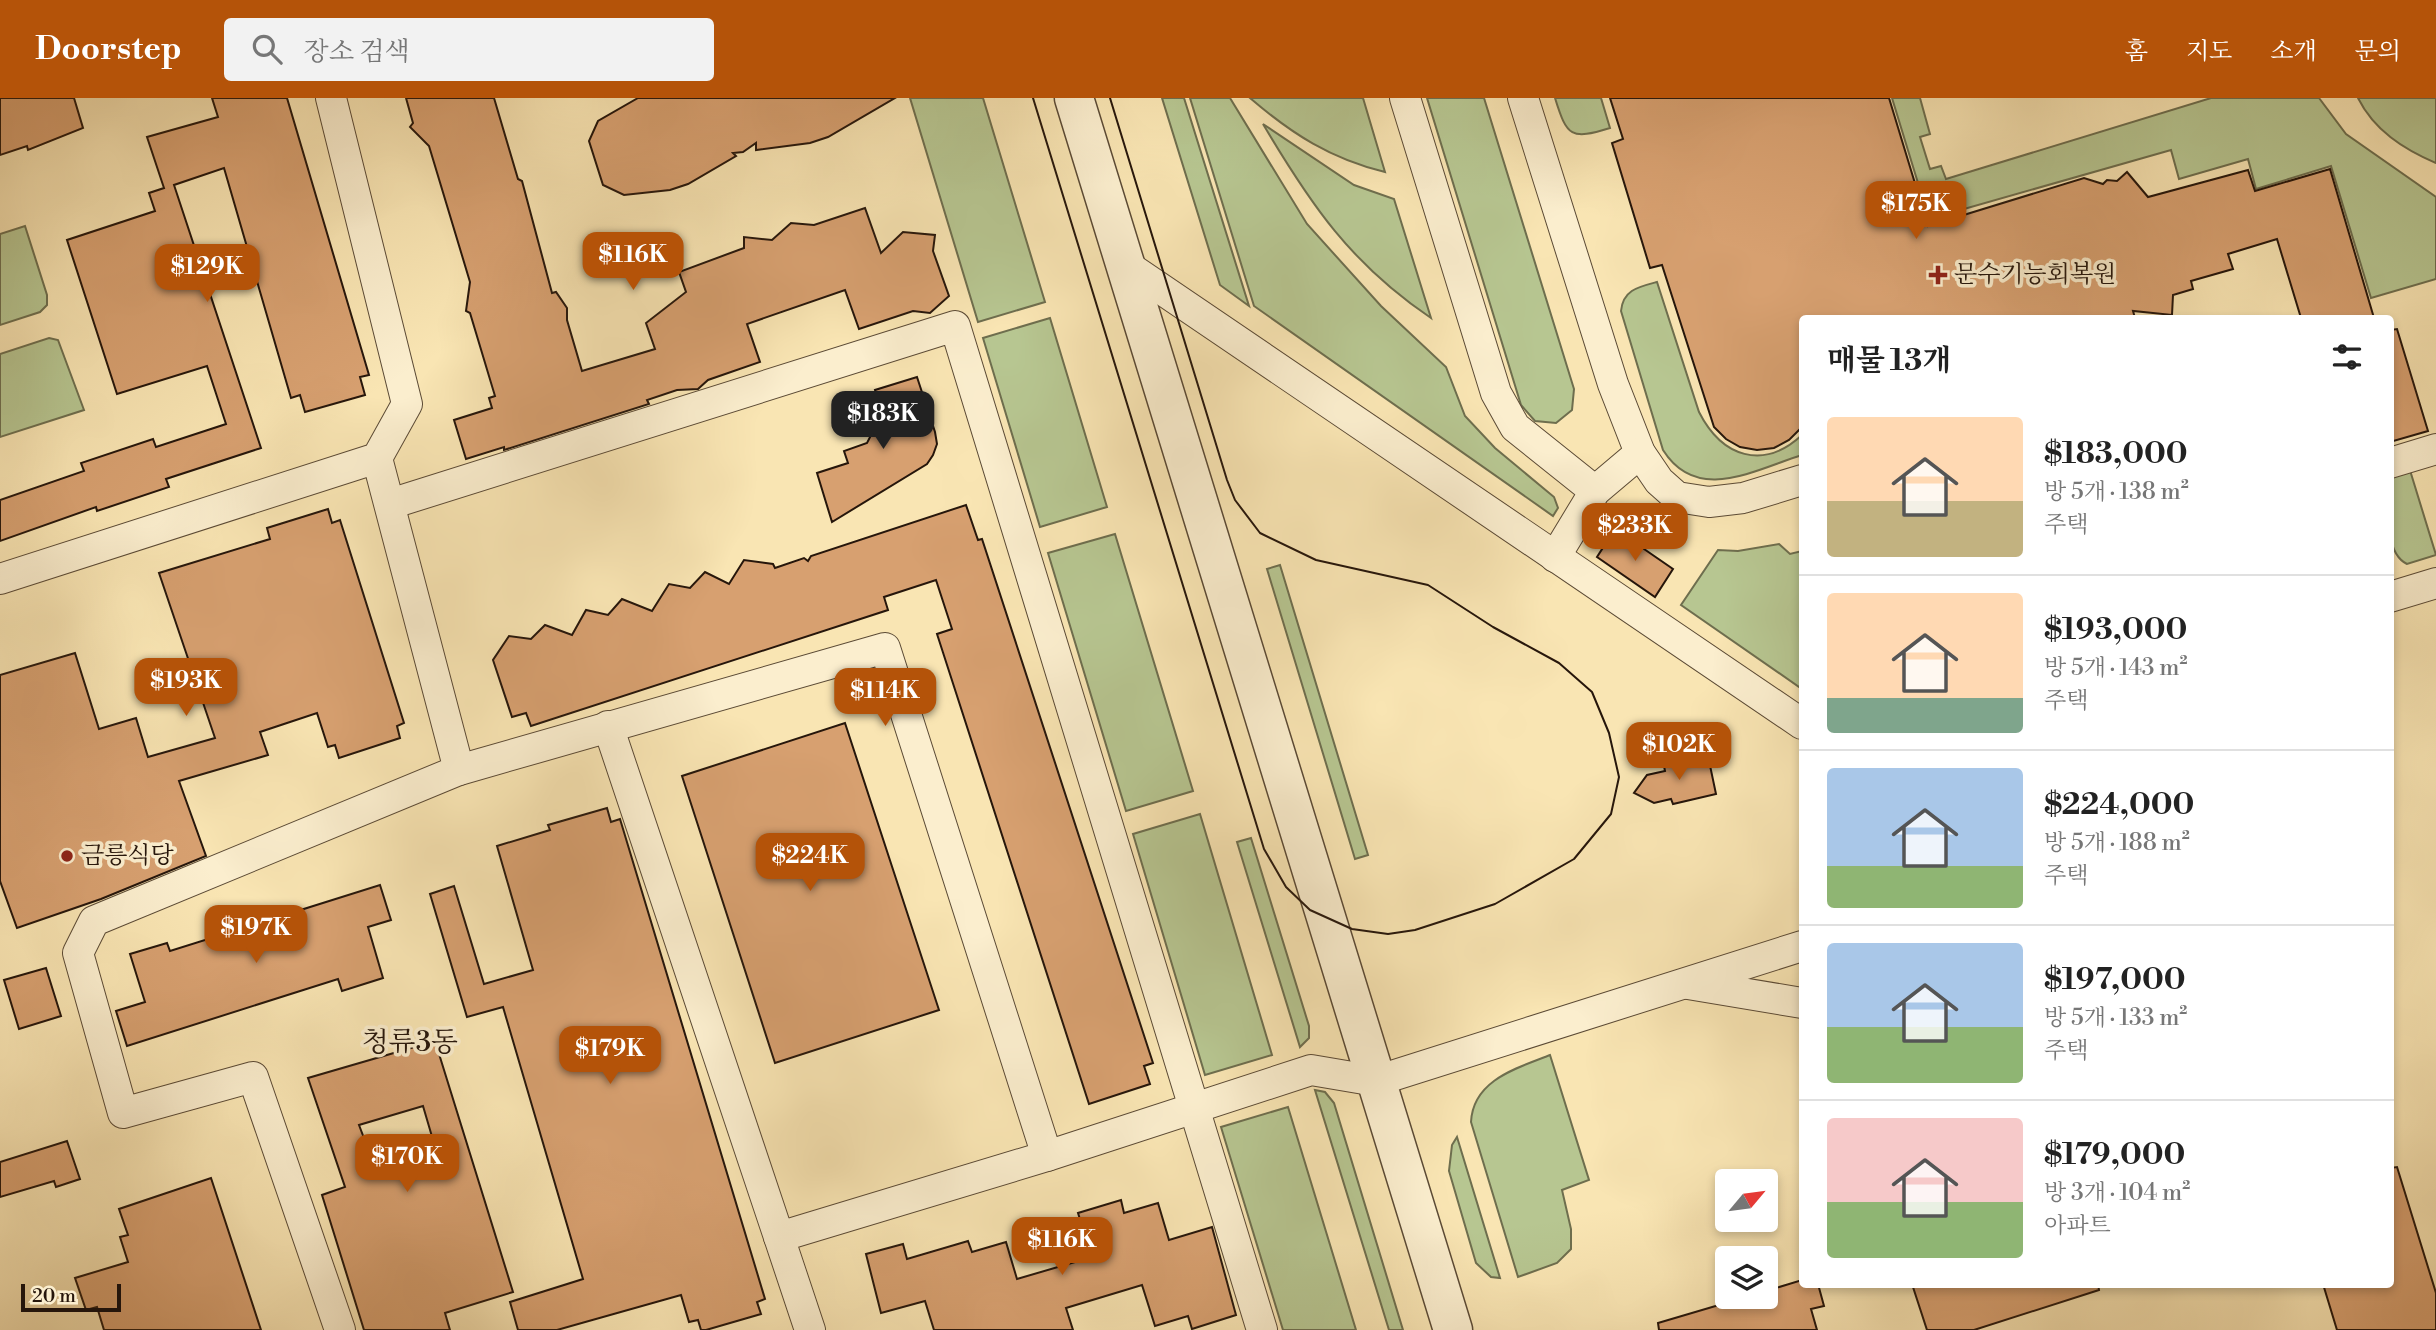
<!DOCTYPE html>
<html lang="ko">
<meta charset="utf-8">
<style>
:root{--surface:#fff;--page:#f2f2f2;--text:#222;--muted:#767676;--line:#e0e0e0;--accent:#b45309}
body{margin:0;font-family:"Libre Bodoni","Noto Serif KR",serif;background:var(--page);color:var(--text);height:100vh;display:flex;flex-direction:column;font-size:26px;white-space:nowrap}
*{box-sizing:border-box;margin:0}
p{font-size:23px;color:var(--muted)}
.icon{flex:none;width:38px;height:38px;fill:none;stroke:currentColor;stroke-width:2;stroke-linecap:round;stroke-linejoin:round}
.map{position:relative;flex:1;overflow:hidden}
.drawer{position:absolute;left:1799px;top:217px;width:595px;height:973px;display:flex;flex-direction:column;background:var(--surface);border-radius:7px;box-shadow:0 4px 10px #0003}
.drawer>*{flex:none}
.needle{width:46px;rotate:61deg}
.fabs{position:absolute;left:1715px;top:1071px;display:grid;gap:14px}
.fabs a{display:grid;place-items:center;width:63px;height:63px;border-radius:7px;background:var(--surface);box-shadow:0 4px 10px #0003;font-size:35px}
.scale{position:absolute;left:21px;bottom:18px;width:100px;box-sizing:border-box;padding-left:7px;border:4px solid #26160b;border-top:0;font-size:19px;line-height:24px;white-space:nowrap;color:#26160b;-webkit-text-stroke:5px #fbeece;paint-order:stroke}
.price{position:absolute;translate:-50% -60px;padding:0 16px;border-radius:14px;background:var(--accent);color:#fff;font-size:23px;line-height:46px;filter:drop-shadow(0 2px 4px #0008)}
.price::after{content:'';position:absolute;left:50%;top:42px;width:21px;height:16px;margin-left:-10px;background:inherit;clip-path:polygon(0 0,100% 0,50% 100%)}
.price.current{background:#222;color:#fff}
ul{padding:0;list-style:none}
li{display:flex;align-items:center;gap:21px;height:175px;padding:0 28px}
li+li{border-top:2px solid var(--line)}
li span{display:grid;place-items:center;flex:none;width:196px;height:140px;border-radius:7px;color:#555}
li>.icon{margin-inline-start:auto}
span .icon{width:84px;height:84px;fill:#fffc;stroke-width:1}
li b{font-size:30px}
h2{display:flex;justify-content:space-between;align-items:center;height:84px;padding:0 28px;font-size:30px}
header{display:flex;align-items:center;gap:42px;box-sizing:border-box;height:98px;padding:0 35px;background:var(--accent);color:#fff}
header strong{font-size:33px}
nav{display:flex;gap:38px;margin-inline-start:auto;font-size:24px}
.search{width:490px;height:63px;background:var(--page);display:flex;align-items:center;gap:18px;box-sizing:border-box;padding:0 24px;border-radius:7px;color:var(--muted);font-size:26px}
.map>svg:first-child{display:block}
.green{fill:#b7c691;stroke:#6e6e4e;stroke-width:2}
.building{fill:#d7a070;stroke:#26160b;stroke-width:2;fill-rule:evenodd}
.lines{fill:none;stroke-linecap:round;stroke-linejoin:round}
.minor-casing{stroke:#5b4a35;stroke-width:32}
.tertiary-casing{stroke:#5b4a35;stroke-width:41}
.minor{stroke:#fbeece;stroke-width:30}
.tertiary{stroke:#fbeece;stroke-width:38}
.tram{stroke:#26160b;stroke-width:2}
.poi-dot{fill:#8f2418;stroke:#fbeece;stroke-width:2.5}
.labels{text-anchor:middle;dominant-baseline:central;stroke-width:7;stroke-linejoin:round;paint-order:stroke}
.poi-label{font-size:24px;fill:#26160b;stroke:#fbeece;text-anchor:start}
.quarter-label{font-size:28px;fill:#26160b;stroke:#fbeece}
</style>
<header>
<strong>Doorstep</strong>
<div class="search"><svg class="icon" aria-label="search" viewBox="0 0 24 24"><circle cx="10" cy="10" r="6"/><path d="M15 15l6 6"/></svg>장소 검색</div>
<nav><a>홈</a><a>지도</a><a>소개</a><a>문의</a></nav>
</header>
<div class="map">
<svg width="2436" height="1232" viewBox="0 0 2436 1232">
<rect width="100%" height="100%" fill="#f9e5b3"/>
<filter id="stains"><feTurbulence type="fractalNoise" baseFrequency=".00286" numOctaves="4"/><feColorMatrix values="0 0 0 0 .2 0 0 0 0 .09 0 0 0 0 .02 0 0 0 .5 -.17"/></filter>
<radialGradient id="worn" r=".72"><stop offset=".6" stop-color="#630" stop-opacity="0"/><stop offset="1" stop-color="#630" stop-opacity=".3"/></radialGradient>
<g class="green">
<path d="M910 0H983L1045 204 978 224Z"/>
<path d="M1162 0H1184L1249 208 1220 187Z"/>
<path d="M1190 0H1230L1307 126 1381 208 1446 269 1465 318 1495 350 1554 399 1558 410 1553 418 1254 208Z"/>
<path d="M1250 0H1363L1385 74C1331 61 1292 36 1250 0Z"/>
<path d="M1427 0H1484L1574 291 1572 312 1556 325 1535 323 1521 307Z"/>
<path d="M1555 0H1601L1610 30C1571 42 1567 39 1555 0Z"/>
<path d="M1892 0H1920L1930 36 1920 39 1930 71 1941 68 1946 81 2211 0H2319L2346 36 2436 99V181L2371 200 2331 68 2256 91 2248 61 2179 81 2171 52 1929 121Z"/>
<path d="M2358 0H2436V65C2403 51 2374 32 2358 0Z"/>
<path d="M1263 26 1354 87 1394 101 1431 220C1351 166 1311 107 1263 26Z"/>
<path d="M25 128 47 197V207L40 214 0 227V136Z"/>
<path d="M1657 184 1699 314C1722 359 1763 373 1802 337V357C1754 372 1697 406 1663 352L1621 213C1623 192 1638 189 1657 184Z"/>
<path d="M1050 220 1107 409 1040 429 983 240Z"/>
<path d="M49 240 58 242 84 312 0 339V256Z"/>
<path d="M2409 369 2436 457 2407 466C2381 453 2391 403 2390 379Z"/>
<path d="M1115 436 1193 693 1126 713 1048 455Z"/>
<path d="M1779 446 1790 456 1802 453V591L1681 507 1718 452 1738 453Z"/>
<path d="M1280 467 1368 757 1355 761 1267 471Z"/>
<path d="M1200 716 1272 957 1205 977 1133 736Z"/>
<path d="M1251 740 1309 928V940L1300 949 1237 744Z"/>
<path d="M1550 957 1589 1082 1562 1092 1571 1131V1151L1557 1165 1518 1179 1471 1024C1473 982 1517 970 1550 957Z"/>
<path d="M1315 992 1325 994 1334 1005 1403 1232H1389Z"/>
<path d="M1288 1009 1356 1232H1283L1221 1029Z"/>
<path d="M1457 1039 1500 1180 1491 1179 1476 1165 1449 1073 1452 1047Z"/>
</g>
<g class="building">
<path d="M0 0H74L83 30 28 52 27 48 0 57Z"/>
<path d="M212 0H287L369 277 360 279 365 297 305 314 300 297 291 300 224 70 174 87 261 350 166 381 169 389 97 413 96 409 0 443V402L84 373 81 365 153 341 156 349 226 326 207 268 117 296 67 142 155 113 149 95 164 90 147 39 218 19Z"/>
<path d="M406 0H494L518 81 522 83 552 195 556 194 567 210V222L582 273 655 251 646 225 686 194 679 174 744 150V139L772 142 791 125 814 127 865 110 881 155 903 134 935 137 933 153 949 198 930 215 913 213 859 231 845 192 747 226 760 264 708 282 698 291 677 292 647 302 649 306 504 352V349L466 361 454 322 492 310 489 300 495 298 470 215 466 213 470 184 429 48 410 29 413 25Z"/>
<path d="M638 0H895L828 39 810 45 756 52V45L743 54 733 55 736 58 688 86 670 92 624 97 603 87 589 43 598 23Z"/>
<path d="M1610 0H1889L1928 128 2084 80 2103 86 2107 82 2117 83 2127 74 2148 99 2248 72 2255 93 2330 71 2374 220H2301L2277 141 2228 156 2233 171 2191 183 2193 191 2173 197 2172 217 2133 213 2135 220H1802V329L1789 342 1774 350 1757 352 1740 349 1726 341 1714 329 1662 167 1650 170 1612 45 1623 41Z"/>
<path d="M2397 231 2428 333 2390 344V232Z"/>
<path d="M917 279 935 334 937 346 933 357 927 366 832 424 817 375 848 365 844 353 867 345 882 316 875 292Z"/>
<path d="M966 407 978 442 982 441 1153 965 1144 968 1150 986 1089 1006 937 536 952 531 936 482 884 499 888 512 531 628 526 615 512 619 493 562 509 538 531 541 545 527 572 537 586 512 608 517 622 501 652 513 669 486 690 490 705 474 729 486 744 462 773 466 775 470 804 460 808 463 811 458Z"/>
<path d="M328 411 332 425 340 422 404 625 397 628 400 640 339 660 335 647 328 649 317 615 260 634 268 657 179 683 206 758 101 801 17 830 0 783V577L75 555 99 631 136 620 148 659 215 640 159 475 270 441 267 430Z"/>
<path d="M1615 431 1673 471 1655 499 1597 459Z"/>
<path d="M845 625 939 912 775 965 682 678Z"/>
<path d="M1708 658 1716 696 1673 706 1671 701 1654 705 1634 695 1647 677 1665 673 1664 668Z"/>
<path d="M607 710 611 724 620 721 765 1201 757 1204 761 1216 706 1232H701L698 1222 689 1224 681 1197 557 1232H518L510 1204 583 1181 503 909 467 919 430 796 454 788 484 886 533 872 497 748 550 732 548 727Z"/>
<path d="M380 787 391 822 368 829 383 880 342 893 338 881 127 948 116 913 145 904 130 856 167 845 170 853Z"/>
<path d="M46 870 61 918 19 931 4 882Z"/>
<path d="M435 943 513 1194 445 1215 450 1232H364L322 1097 345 1089 308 980ZM423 1008 438 1059 378 1077 359 1027Z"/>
<path d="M67 1043 80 1081 56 1089 54 1083 0 1099V1064Z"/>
<path d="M2397 1069 2436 1195V1232H2337L2323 1186H2390V1070Z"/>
<path d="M211 1080 261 1232H104L97 1209 86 1212 75 1180 128 1164 120 1139 128 1137 119 1111Z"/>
<path d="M1121 1102 1124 1115 1158 1105 1169 1142 1212 1129 1236 1217 1192 1231 1188 1218 1155 1228 1142 1187 1066 1210 1073 1232H934L925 1203 881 1215 866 1156 903 1146 907 1161 968 1143 972 1154 1006 1144 1017 1181 1092 1159 1078 1115Z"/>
<path d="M1802 1182V1186H1818L1824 1208 1811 1211 1817 1232H1659L1658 1225 1746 1199H1766V1193Z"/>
<path d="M1912 1186H2098L2099 1192 1974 1232H1927Z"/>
</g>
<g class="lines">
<defs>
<g id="minor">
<path d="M1405 0 1496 295 1515 329 1595 393"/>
<path d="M1523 0 1613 286 1640 355 1659 383 1677 399 1709 404 1743 400 1802 382"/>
<path d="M1126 167 1802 626"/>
<path d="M2390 365 2436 351"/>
<path d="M390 406 955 228 1262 1232"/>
<path d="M1555 459 1595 393 1640 355"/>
<path d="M0 481 377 360 407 306 331 0"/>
<path d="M2390 499 2436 485"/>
<path d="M608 628 779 1139 1047 1058"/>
<path d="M459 672 885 550 1047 1058 1311 972 1376 983 1802 848"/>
<path d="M1688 886 1802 905"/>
<path d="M779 1139 810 1232"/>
<path d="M340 1232 253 979 123 1015 78 855 94 823 459 672 377 360"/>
</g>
<path id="tertiary" d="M1074 0 1453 1232"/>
</defs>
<use href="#minor" class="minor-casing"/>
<use href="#tertiary" class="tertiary-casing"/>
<use href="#minor" class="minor"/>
<use href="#tertiary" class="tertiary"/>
<path class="tram" d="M1033 0 1264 751 1286 789 1310 812 1352 831 1388 836 1415 832 1495 806 1574 761 1611 716 1619 679 1609 635 1592 594 1559 565 1493 529 1428 487 1316 462 1260 435 1235 402 1227 382 1110 0"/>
</g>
<g class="poi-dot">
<path d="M1934.5 166.5h7v7h7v7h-7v7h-7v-7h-7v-7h7z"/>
<circle cx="67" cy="758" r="7"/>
</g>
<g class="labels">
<g class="poi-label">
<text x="1954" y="177">문수기능회복원</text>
<text x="81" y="758">금릉식당</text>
</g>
<g class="quarter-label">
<text x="410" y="944">청류3동</text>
</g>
</g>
<rect width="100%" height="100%" filter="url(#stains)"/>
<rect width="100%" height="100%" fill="url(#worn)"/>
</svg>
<div class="fabs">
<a><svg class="needle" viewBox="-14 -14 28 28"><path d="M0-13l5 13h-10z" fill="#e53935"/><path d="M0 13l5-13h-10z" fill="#767676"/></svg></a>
<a><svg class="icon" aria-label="layers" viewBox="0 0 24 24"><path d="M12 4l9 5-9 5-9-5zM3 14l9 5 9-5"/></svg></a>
</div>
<div class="scale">20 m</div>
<b class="price" style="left:1916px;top:143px">$175K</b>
<b class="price" style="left:633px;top:194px">$116K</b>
<b class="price" style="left:207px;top:206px">$129K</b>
<b class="price current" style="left:883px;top:353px">$183K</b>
<b class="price" style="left:1635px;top:465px">$233K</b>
<b class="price" style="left:186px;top:620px">$193K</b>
<b class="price" style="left:885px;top:630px">$114K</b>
<b class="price" style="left:1679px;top:684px">$102K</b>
<b class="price" style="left:810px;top:795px">$224K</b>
<b class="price" style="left:256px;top:867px">$197K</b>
<b class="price" style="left:610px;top:988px">$179K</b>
<b class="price" style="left:407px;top:1096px">$170K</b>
<b class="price" style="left:1062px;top:1179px">$116K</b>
<section class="drawer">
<h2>매물 13개<svg class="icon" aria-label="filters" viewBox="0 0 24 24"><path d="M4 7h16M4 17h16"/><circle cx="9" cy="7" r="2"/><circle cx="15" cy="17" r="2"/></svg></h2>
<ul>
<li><span style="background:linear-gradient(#ffd9b3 60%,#c2b280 0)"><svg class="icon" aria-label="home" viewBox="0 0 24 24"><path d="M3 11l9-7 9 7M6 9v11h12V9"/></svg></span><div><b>$183,000</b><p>방 5개 · 138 m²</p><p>주택</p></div></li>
<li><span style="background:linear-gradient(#ffd9b3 75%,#7fa58c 0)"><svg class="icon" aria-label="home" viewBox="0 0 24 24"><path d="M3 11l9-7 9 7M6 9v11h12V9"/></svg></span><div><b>$193,000</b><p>방 5개 · 143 m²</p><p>주택</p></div></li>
<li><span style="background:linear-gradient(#a9c7e8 70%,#8fb573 0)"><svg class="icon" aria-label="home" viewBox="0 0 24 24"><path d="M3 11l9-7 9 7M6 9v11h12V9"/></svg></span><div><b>$224,000</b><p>방 5개 · 188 m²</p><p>주택</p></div></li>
<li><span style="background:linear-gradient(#a9c7e8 60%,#8fb573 0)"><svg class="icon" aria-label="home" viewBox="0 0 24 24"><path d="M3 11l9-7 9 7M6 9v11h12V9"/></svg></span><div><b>$197,000</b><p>방 5개 · 133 m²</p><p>주택</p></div></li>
<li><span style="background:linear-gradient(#f6c9c9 60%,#8fb573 0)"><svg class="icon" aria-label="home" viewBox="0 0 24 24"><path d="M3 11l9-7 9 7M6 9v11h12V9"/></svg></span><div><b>$179,000</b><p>방 3개 · 104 m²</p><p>아파트</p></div></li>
</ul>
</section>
</div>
